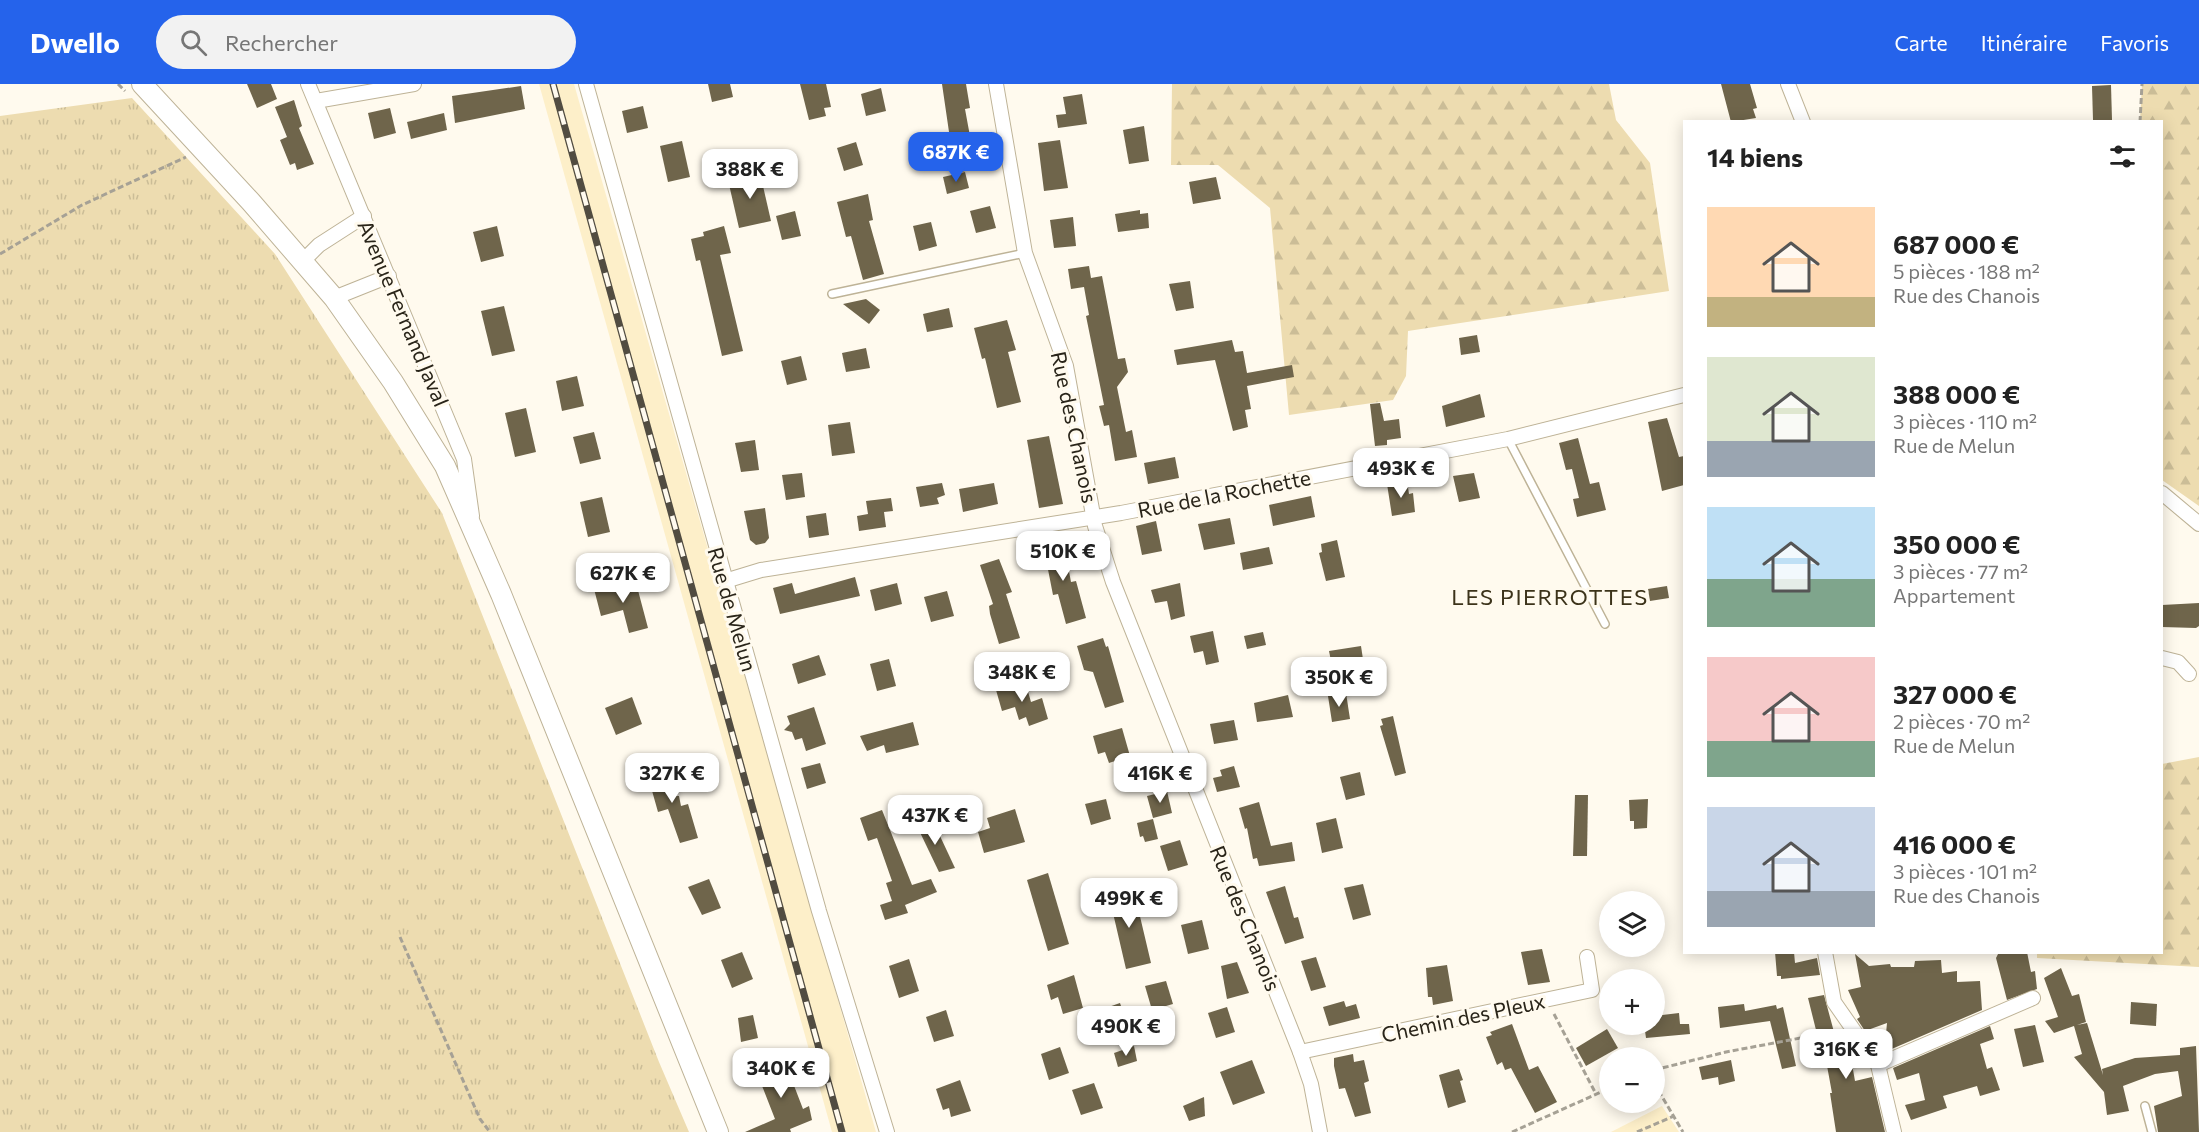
<!DOCTYPE html>
<html lang="fr">
<meta charset="utf-8">
<style>
:root{--surface:#fff;--page:#f2f2f2;--text:#222;--muted:#767676;--accent:#2563eb}
body{margin:0;font-family:Commissioner,sans-serif;background:var(--page);color:var(--text);height:100vh;display:flex;flex-direction:column;font-size:22px;white-space:nowrap}
*{box-sizing:border-box;margin:0}
p{font-size:20px;color:var(--muted)}
.icon{flex:none;width:33px;height:33px;fill:none;stroke:currentColor;stroke-width:2;stroke-linecap:round;stroke-linejoin:round}
.map{position:relative;flex:1;overflow:hidden}
.side{position:absolute;left:1683px;top:36px;width:480px;height:834px;display:flex;flex-direction:column;background:var(--surface);border-radius:0px;box-shadow:0 3px 15px #0003}
.side>*{flex:none}
.controls{position:absolute;left:1599px;top:807px;display:grid;gap:12px}
.controls a{display:grid;place-items:center;width:66px;height:66px;border-radius:50%;background:var(--surface);box-shadow:0 3px 15px #0003;font-size:30px}
.price{position:absolute;translate:-50% -51px;padding:0 14px;border-radius:12px;background:#fff;color:#222;font-size:20px;line-height:39px;filter:drop-shadow(0 2px 3px #0008)}
.price::after{content:'';position:absolute;left:50%;top:36px;width:18px;height:14px;margin-left:-9px;background:inherit;clip-path:polygon(0 0,100% 0,50% 100%)}
.price.active{background:var(--accent);color:#fff}
ul{padding:0;list-style:none}
li{display:flex;align-items:center;gap:18px;height:150px;padding:0 24px}
li span{display:grid;place-items:center;flex:none;width:168px;height:120px;border-radius:0px;color:#555}
li>.icon{margin-inline-start:auto}
span .icon{width:72px;height:72px;fill:#fffc;stroke-width:1}
li b{font-size:26px}
h2{display:flex;justify-content:space-between;align-items:center;height:72px;padding:0 24px;font-size:26px}
header{display:flex;align-items:center;gap:36px;box-sizing:border-box;height:84px;padding:0 30px;background:var(--accent);color:#fff}
header strong{font-size:28px}
nav{display:flex;gap:33px;margin-inline-start:auto;font-size:21px}
.search{width:420px;height:54px;background:var(--page);display:flex;align-items:center;gap:15px;box-sizing:border-box;padding:0 21px;border-radius:33px;color:var(--muted);font-size:22px}
.map>svg:first-child{display:block}
.built{fill:#fdefc9}
.grass{fill:url(#grass-tufts)}
.forest{fill:url(#forest-firs)}
.building{fill:#6f654b}
.lines{fill:none;stroke-linecap:round;stroke-linejoin:round}
.lane-casing{stroke:#beb397;stroke-width:10}
.street-casing{stroke:#beb397;stroke-width:16}
.secondary-casing{stroke:#beb397;stroke-width:22}
.path{stroke:#a6a195;stroke-width:3;stroke-dasharray:6 3;stroke-linecap:butt}
.lane{stroke:#fff;stroke-width:7}
.street{stroke:#fff;stroke-width:14}
.secondary{stroke:#fff;stroke-width:20}
.rail-casing{stroke:#514c41;stroke-width:7}
.rail{stroke:#fffaee;stroke-width:4.5;stroke-dasharray:14;stroke-linecap:butt}
.labels{text-anchor:middle;dominant-baseline:central;stroke-width:6;stroke-linejoin:round;paint-order:stroke}
.street-label{font-size:21px;fill:#292419;stroke:#fffaee}
.neighbourhood-label{font-size:22px;letter-spacing:1.5px;fill:#3c331a;stroke:#fffaee}
</style>
<header>
<strong>Dwello</strong>
<div class="search"><svg class="icon" aria-label="search" viewBox="0 0 24 24"><circle cx="10" cy="10" r="6"/><path d="M15 15l6 6"/></svg>Rechercher</div>
<nav><a>Carte</a><a>Itinéraire</a><a>Favoris</a></nav>
</header>
<div class="map">
<svg width="2199" height="1048" viewBox="0 0 2199 1048">
<defs>
<pattern id="grass-tufts" width="24" height="20" patternUnits="userSpaceOnUse" patternTransform="scale(1.5)"><rect width="24" height="20" fill="#eddcb0"/><path d="M3 7l-1-3M5 7V3M7 7l1-3M15 17l-1-3M17 17v-4M19 17l1-3" fill="none" stroke="#cbbd97"/></pattern>
<pattern id="forest-firs" width="22" height="20" patternUnits="userSpaceOnUse" patternTransform="scale(1.5)"><rect width="22" height="20" fill="#eddcb0"/><path d="M5 1l3.5 6h-7zM16 11l3.5 6h-7z" fill="#cbbd97"/></pattern>
</defs>
<rect width="100%" height="100%" fill="#fffaee"/>
<g class="built">
<path d="M539 0H574L876 1048H832Z"/>
<path d="M1662 1022 1679 1048H1611Z"/>
</g>
<path class="grass" d="M132 14 275 170 442 429 659 978 689 1048H0V32Z"/>
<g class="forest">
<path d="M1172 0H1609L1616 36 1650 79 1669 207 1408 247 1406 292 1393 316 1289 331 1270 124 1218 81H1171Z"/>
<path d="M2142 0H2199V422L2162 396V38L2140 37Z"/>
<path d="M2199 673V883L2037 874V868H2162V680Z"/>
</g>
<g class="building">
<path d="M247 0H271L277 15 257 24Z"/>
<path d="M708 0H730L733 13 712 18Z"/>
<path d="M800 0H826L831 23 824 24 826 32 809 36Z"/>
<path d="M942 0H966L970 24 965 25 976 85 955 89Z"/>
<path d="M1721 0H1750L1757 24 1753 25 1756 34 1731 38Z"/>
<path d="M2111 1 2112 36H2093L2092 2Z"/>
<path d="M521 2 525 25 455 39 452 12Z"/>
<path d="M881 4 886 27 866 32 861 10Z"/>
<path d="M1082 10 1087 40 1058 44 1056 31 1066 30 1063 13Z"/>
<path d="M294 16 302 42 299 44 314 80 297 86 295 79 290 81 280 56 287 53 275 23Z"/>
<path d="M643 22 648 44 627 49 622 27Z"/>
<path d="M390 24 396 49 374 55 368 29Z"/>
<path d="M444 29 447 46 411 55 407 38Z"/>
<path d="M1144 42 1149 77 1129 80 1123 46Z"/>
<path d="M1060 56 1068 104 1044 107 1038 59Z"/>
<path d="M682 57 690 93 668 98 660 62Z"/>
<path d="M856 58 863 81 844 87 837 64Z"/>
<path d="M965 88 969 104 947 110 943 93Z"/>
<path d="M760 89 771 137 739 144 728 96Z"/>
<path d="M1216 93 1221 115 1193 120 1189 98Z"/>
<path d="M868 110 873 136 869 137 884 190 863 196 851 152 846 153 837 118Z"/>
<path d="M990 122 996 144 976 149 970 127Z"/>
<path d="M1140 126V130L1148 129 1149 144 1118 148 1115 130Z"/>
<path d="M795 127 801 152 782 156 776 132Z"/>
<path d="M1073 133 1076 162 1054 164 1050 136Z"/>
<path d="M931 138 937 162 919 167 913 142Z"/>
<path d="M497 142 504 172 481 178 473 148Z"/>
<path d="M724 142 731 169 720 171 743 267 722 272 700 176 696 177 691 155 704 152 703 148Z"/>
<path d="M1089 182 1091 194 1102 192 1118 275 1125 274 1128 288 1117 303 1126 348 1132 346 1137 373 1115 377 1109 341 1104 342 1099 322 1104 321 1086 232 1089 231 1084 203 1071 205 1068 185Z"/>
<path d="M1190 197 1194 224 1176 227 1169 200Z"/>
<path d="M866 215 880 226 869 240 843 220Z"/>
<path d="M504 222 515 267 492 272 481 227Z"/>
<path d="M949 224 953 243 927 248 923 230Z"/>
<path d="M1007 236 1016 266 1008 268 1021 318 997 324 985 274 982 275 974 244Z"/>
<path d="M1477 251 1480 268 1461 271 1459 254Z"/>
<path d="M1232 256 1235 268 1243 267 1247 289 1292 281 1294 293 1247 302 1251 325 1245 326 1248 343 1233 347 1215 276 1177 281 1174 266Z"/>
<path d="M866 264 870 284 846 288 842 269Z"/>
<path d="M801 272 807 296 787 301 781 277Z"/>
<path d="M577 292 584 322 562 327 556 297Z"/>
<path d="M1480 310 1485 333 1446 343 1442 322Z"/>
<path d="M1380 319 1384 337 1399 335 1401 354 1387 356V361L1375 362 1370 320Z"/>
<path d="M526 324 536 368 515 373 505 329Z"/>
<path d="M1667 334 1679 373 1684 372V401L1662 407 1648 338Z"/>
<path d="M850 338 855 369 832 372 828 341Z"/>
<path d="M594 348 601 375 580 380 573 353Z"/>
<path d="M1049 352 1063 420 1039 424 1027 356Z"/>
<path d="M1578 354 1590 400 1599 398 1606 426 1577 433 1573 415 1579 414 1572 385 1566 386 1559 359Z"/>
<path d="M755 356 759 386 741 388 735 359Z"/>
<path d="M1175 373 1179 394 1148 400 1144 379Z"/>
<path d="M802 389 805 413 786 416 782 391Z"/>
<path d="M1474 389 1480 414 1459 418 1453 392Z"/>
<path d="M1407 397 1409 410 1413 409 1415 428 1392 432 1387 400Z"/>
<path d="M942 399 945 411 937 414 939 420 920 423 916 403Z"/>
<path d="M994 399 998 420 963 428 959 405Z"/>
<path d="M1311 412 1315 433 1273 442 1269 421Z"/>
<path d="M602 413 610 448 588 453 580 418Z"/>
<path d="M891 414 893 427 884 428 886 443 859 447 857 432 868 430 866 417Z"/>
<path d="M765 424 769 454 765 459 756 461 750 456 744 427Z"/>
<path d="M826 429 829 451 809 454 806 432Z"/>
<path d="M1230 434 1235 460 1204 466 1198 440Z"/>
<path d="M1156 437 1162 467 1142 471 1136 442Z"/>
<path d="M1063 456 1071 498 1076 497 1086 534 1066 540 1058 510 1053 511 1043 460Z"/>
<path d="M1337 456 1345 493 1326 497 1319 469 1322 468 1321 460Z"/>
<path d="M1269 463 1273 480 1243 486 1240 469Z"/>
<path d="M999 475 1012 508 1006 510 1020 554 999 560 990 530 989 522 993 520 980 481Z"/>
<path d="M855 493 860 512 780 530 773 504 792 499 795 510Z"/>
<path d="M635 495 648 544 629 549 623 526 601 532 594 505Z"/>
<path d="M897 499 902 520 875 527 870 506Z"/>
<path d="M1180 499 1185 532 1171 536 1167 517 1155 519 1151 506Z"/>
<path d="M1667 502 1669 514 1650 517 1648 505Z"/>
<path d="M947 507 954 532 931 538 924 513Z"/>
<path d="M2199 519V542L2196 544 2162 543V521Z"/>
<path d="M1213 547 1219 578 1206 581 1203 567 1194 569 1190 552Z"/>
<path d="M1263 548 1266 561 1247 565 1244 552Z"/>
<path d="M1103 554 1106 563 1108 562 1124 618 1105 624 1093 588 1084 586 1077 562Z"/>
<path d="M1361 562 1364 582 1333 587 1329 567Z"/>
<path d="M819 571 826 591 798 600 792 580Z"/>
<path d="M889 575 896 602 877 607 870 580Z"/>
<path d="M1025 597 1031 618 1042 614 1048 635 1029 642 1026 633 1019 636 1015 623 1002 627 996 606Z"/>
<path d="M1346 609 1350 635 1332 638 1328 612Z"/>
<path d="M1288 611 1293 633 1257 638 1254 619Z"/>
<path d="M632 613 642 640 616 651 605 624Z"/>
<path d="M814 623 826 660 806 667 802 654 795 656 792 648 784 646 790 640 787 632Z"/>
<path d="M1393 632 1406 689 1395 692 1380 642 1383 641 1381 635Z"/>
<path d="M1234 636 1238 656 1214 660 1210 640Z"/>
<path d="M913 638 919 661 886 669 884 661 867 667 860 652Z"/>
<path d="M1122 644 1130 672 1109 679 1105 668 1098 670 1093 652Z"/>
<path d="M820 679 826 699 807 705 801 684Z"/>
<path d="M1234 682 1240 703 1217 708 1213 694 1222 692 1220 686Z"/>
<path d="M668 683 676 712H679L681 722 688 720 698 754 680 759 668 725 658 728 647 689Z"/>
<path d="M1360 688 1365 711 1346 716 1340 693Z"/>
<path d="M1167 707 1172 729 1153 734 1147 712Z"/>
<path d="M1575 711H1588L1587 772H1573Z"/>
<path d="M1106 715 1111 735 1091 741 1085 720Z"/>
<path d="M1648 715 1647 744 1634 745V737H1630L1629 716Z"/>
<path d="M1259 718 1271 762 1292 758 1295 777 1259 782 1257 774 1253 775 1247 744 1245 745 1239 724Z"/>
<path d="M1015 725 1025 758 984 769 978 748 990 744 987 734Z"/>
<path d="M882 726 912 801 931 795 937 808 905 821 908 829 885 836 880 821 892 817 886 799 892 797 877 754 868 757 860 734Z"/>
<path d="M1336 734 1343 764 1322 769 1316 739Z"/>
<path d="M932 735 955 784 939 788 916 740Z"/>
<path d="M1153 735 1158 755 1145 758 1143 752 1140 753 1137 739Z"/>
<path d="M1180 756 1188 781 1168 787 1160 762Z"/>
<path d="M1048 789 1069 860 1048 867 1027 796Z"/>
<path d="M709 795 721 824 702 831 688 803Z"/>
<path d="M1363 800 1371 831 1353 836 1344 804Z"/>
<path d="M1285 802 1294 834 1298 833 1304 854 1285 860 1266 808Z"/>
<path d="M1134 807 1151 879 1126 885 1113 829 1105 831 1101 816Z"/>
<path d="M1202 836 1209 865 1188 870 1181 841Z"/>
<path d="M1542 865 1550 898 1528 901 1521 868Z"/>
<path d="M742 868 753 895 732 904 721 876Z"/>
<path d="M1775 868H1794L1795 879 1817 874 1820 891 1781 895V892H1777Z"/>
<path d="M1999 868H2027L2031 888 2035 887 2037 905 2007 916 1996 874Z"/>
<path d="M1855 870 1869 882 1890 880 1891 883H1914L1915 877 1941 876 1942 889 1957 887V898L1980 897 1982 926 1887 967 1885 960 1887 939 1865 947 1857 935 1860 933 1848 906 1861 903Z"/>
<path d="M1316 873 1326 903 1311 907 1301 877Z"/>
<path d="M909 875 919 907 899 914 889 882Z"/>
<path d="M1237 878 1249 909 1227 915 1221 882Z"/>
<path d="M1447 881 1453 917 1433 921 1432 913H1428L1426 884Z"/>
<path d="M2061 884 2072 912 2079 910 2086 938 2077 941 2087 939 2103 991 2102 985 2135 974 2180 971V964L2196 962 2199 1048H2158L2154 1022 2182 1012 2178 987 2155 990 2123 1002 2129 1027 2107 1031 2104 1008 2074 973 2082 970 2074 942 2054 949 2045 937 2058 933 2044 894Z"/>
<path d="M1074 891 1083 924 1063 930 1058 913 1051 916 1047 901Z"/>
<path d="M1166 897 1173 920 1152 926 1145 902Z"/>
<path d="M1824 911 1834 948 1839 945 1847 981 1852 980 1855 997 1872 993 1885 1048H1836L1830 1009H1832L1821 949 1817 950 1808 914Z"/>
<path d="M1344 917 1346 923 1356 920 1360 934 1329 942 1323 923Z"/>
<path d="M2131 918 2157 920 2156 942 2130 940Z"/>
<path d="M1120 919 1124 931 1104 938 1100 926Z"/>
<path d="M1744 920 1745 927 1776 921 1777 925 1783 923 1796 982 1782 985 1770 937 1720 944 1718 923Z"/>
<path d="M1227 923 1235 948 1216 954 1208 929Z"/>
<path d="M946 926 954 952 934 958 926 933Z"/>
<path d="M1679 929 1680 940H1689L1690 950 1646 954 1644 940H1654V932Z"/>
<path d="M753 931 758 954 741 958 738 934Z"/>
<path d="M1512 940 1529 986 1538 982 1557 1018 1535 1029 1511 984 1505 986 1502 978 1497 981 1486 953 1492 951 1490 948Z"/>
<path d="M2035 941 2044 978 2023 983 2014 945Z"/>
<path d="M1990 942 1994 955 1980 960 1987 985 1992 983 2000 1006 1980 1012 1977 1002 1943 1012 1947 1024 1911 1036 1905 1021 1925 1016 1919 989 1897 996 1893 984Z"/>
<path d="M1607 945 1618 964 1586 982 1576 964Z"/>
<path d="M1134 962 1137 977 1118 983 1114 969Z"/>
<path d="M1060 963 1069 989 1049 996 1041 970Z"/>
<path d="M1353 970 1354 978 1364 976 1369 997 1364 999 1371 1029 1355 1033 1345 1004 1339 1005 1334 982V974Z"/>
<path d="M783 973 803 1025 809 1022 812 1036 790 1045 791 1048H745L775 1035 755 984Z"/>
<path d="M1252 976 1265 1009 1233 1021 1220 988Z"/>
<path d="M1731 976 1735 997 1719 1001 1718 993 1702 996 1699 983Z"/>
<path d="M1459 985 1463 996 1460 997 1466 1018 1448 1024 1439 991Z"/>
<path d="M960 996 971 1027 951 1033 949 1024 943 1026 936 1005Z"/>
<path d="M1094 999 1103 1024 1081 1031 1072 1006Z"/>
<path d="M1204 1013 1205 1032 1189 1037 1183 1022Z"/>
</g>
<g class="lines">
<defs>
<g id="lane">
<path d="M832 210 1025 169"/>
<path d="M1508 355 1605 540"/>
<path d="M2145 1022 2152 1048"/>
</g>
<g id="street">
<path d="M308 0 464 375 472 432"/>
<path d="M586 0 819 827 887 1048"/>
<path d="M996 0 1025 169 1066 282 1095 442 1113 498 1300 968 1311 1000 1320 1048"/>
<path d="M1788 0 1803 38"/>
<path d="M316 17 414 0"/>
<path d="M303 177 319 161 364 132"/>
<path d="M334 214 389 192"/>
<path d="M2162 409 2199 440"/>
<path d="M725 497 761 486 1121 429 1508 355 1684 311"/>
<path d="M2162 574 2178 578 2189 590"/>
<path d="M1825 868 1834 918 1878 981 1894 1048"/>
<path d="M1300 968 1592 906 1587 873"/>
<path d="M1878 981 2033 914"/>
</g>
<path id="secondary" d="M142 0 251 118 334 214 393 298 445 382 501 510 718 1048"/>
</defs>
<use href="#lane" class="lane-casing"/>
<use href="#street" class="street-casing"/>
<use href="#secondary" class="secondary-casing"/>
<g class="path">
<path d="M118 0 125 7"/>
<path d="M2140 38 2142 0"/>
<path d="M0 170 82 121 186 73"/>
<path d="M400 853 480 1035 490 1048"/>
<path d="M1554 930 1596 1010"/>
<path d="M1654 986 1726 968 1838 947"/>
<path d="M1654 999 1683 1048"/>
<path d="M1512 1048 1610 1004"/>
<path d="M1637 1048 1674 1032"/>
</g>
<use href="#lane" class="lane"/>
<use href="#street" class="street"/>
<use href="#secondary" class="secondary"/>
<defs>
<path id="rail" d="M553 0 842 1048"/>
</defs>
<use href="#rail" class="rail-casing"/>
<use href="#rail" class="rail"/>
</g>
<g class="labels">
<g class="street-label">
<text transform="translate(404 229) rotate(67)">Avenue Fernand Javal</text>
<text transform="translate(1075 343) rotate(78)">Rue des Chanois</text>
<text transform="translate(1224 409) rotate(-11)">Rue de la Rochette</text>
<text transform="translate(733 525) rotate(74)">Rue de Melun</text>
<text transform="translate(1246 834) rotate(68)">Rue des Chanois</text>
<text transform="translate(1463 933) rotate(-12)">Chemin des Pleux</text>
</g>
<g class="neighbourhood-label">
<text x="1550" y="512">LES PIERROTTES</text>
</g>
</g>
</svg>
<div class="controls">
<a><svg class="icon" aria-label="layers" viewBox="0 0 24 24"><path d="M12 4l9 5-9 5-9-5zM3 14l9 5 9-5"/></svg></a>
<a>+</a>
<a>−</a>
</div>
<b class="price active" style="left:956px;top:99px">687K €</b>
<b class="price" style="left:750px;top:116px">388K €</b>
<b class="price" style="left:1401px;top:415px">493K €</b>
<b class="price" style="left:1063px;top:498px">510K €</b>
<b class="price" style="left:623px;top:520px">627K €</b>
<b class="price" style="left:1022px;top:619px">348K €</b>
<b class="price" style="left:1339px;top:624px">350K €</b>
<b class="price" style="left:672px;top:720px">327K €</b>
<b class="price" style="left:1160px;top:720px">416K €</b>
<b class="price" style="left:935px;top:762px">437K €</b>
<b class="price" style="left:1129px;top:845px">499K €</b>
<b class="price" style="left:1126px;top:973px">490K €</b>
<b class="price" style="left:1846px;top:996px">316K €</b>
<b class="price" style="left:781px;top:1015px">340K €</b>
<section class="side">
<h2>14 biens<svg class="icon" aria-label="filters" viewBox="0 0 24 24"><path d="M4 7h16M4 17h16"/><circle cx="9" cy="7" r="2"/><circle cx="15" cy="17" r="2"/></svg></h2>
<ul>
<li><span style="background:linear-gradient(#ffd9b3 75%,#c2b280 0)"><svg class="icon" aria-label="home" viewBox="0 0 24 24"><path d="M3 11l9-7 9 7M6 9v11h12V9"/></svg></span><div><b>687 000 €</b><p>5 pièces · 188 m²</p><p>Rue des Chanois</p></div></li>
<li><span style="background:linear-gradient(#dfe7d0 70%,#9aa5b1 0)"><svg class="icon" aria-label="home" viewBox="0 0 24 24"><path d="M3 11l9-7 9 7M6 9v11h12V9"/></svg></span><div><b>388 000 €</b><p>3 pièces · 110 m²</p><p>Rue de Melun</p></div></li>
<li><span style="background:linear-gradient(#bfe0f5 60%,#7fa58c 0)"><svg class="icon" aria-label="home" viewBox="0 0 24 24"><path d="M3 11l9-7 9 7M6 9v11h12V9"/></svg></span><div><b>350 000 €</b><p>3 pièces · 77 m²</p><p>Appartement</p></div></li>
<li><span style="background:linear-gradient(#f6c9c9 70%,#7fa58c 0)"><svg class="icon" aria-label="home" viewBox="0 0 24 24"><path d="M3 11l9-7 9 7M6 9v11h12V9"/></svg></span><div><b>327 000 €</b><p>2 pièces · 70 m²</p><p>Rue de Melun</p></div></li>
<li><span style="background:linear-gradient(#c9d6e8 70%,#9aa5b1 0)"><svg class="icon" aria-label="home" viewBox="0 0 24 24"><path d="M3 11l9-7 9 7M6 9v11h12V9"/></svg></span><div><b>416 000 €</b><p>3 pièces · 101 m²</p><p>Rue des Chanois</p></div></li>
</ul>
</section>
</div>
